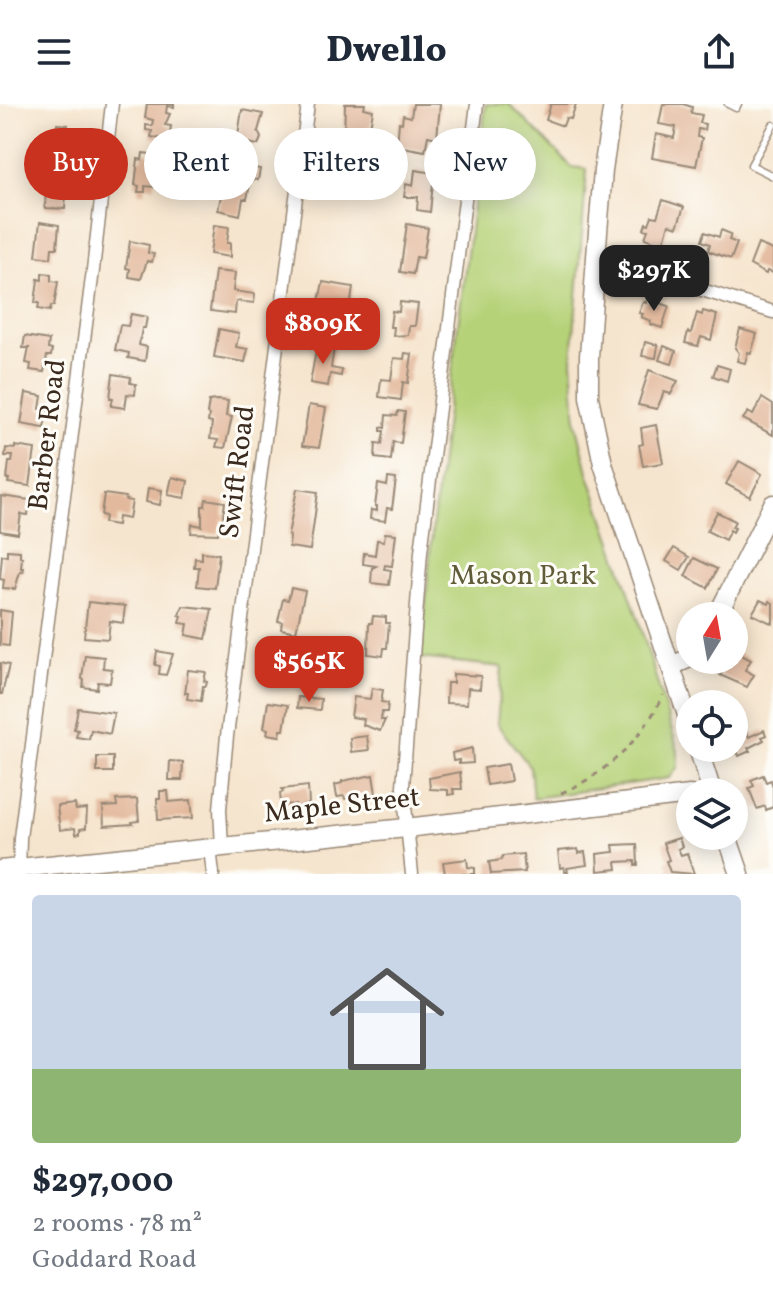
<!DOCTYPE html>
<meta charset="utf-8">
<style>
:root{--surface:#fff;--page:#f2f2f3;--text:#1f2937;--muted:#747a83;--line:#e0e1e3;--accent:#c8321e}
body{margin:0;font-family:Vollkorn,serif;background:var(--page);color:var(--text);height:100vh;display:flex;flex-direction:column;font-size:30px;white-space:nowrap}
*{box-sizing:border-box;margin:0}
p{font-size:26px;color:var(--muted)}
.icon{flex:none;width:44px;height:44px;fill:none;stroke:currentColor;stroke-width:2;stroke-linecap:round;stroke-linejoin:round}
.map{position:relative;height:770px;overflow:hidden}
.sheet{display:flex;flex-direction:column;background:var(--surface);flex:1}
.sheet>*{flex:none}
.guide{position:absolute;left:24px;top:24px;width:726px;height:72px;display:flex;gap:16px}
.needle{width:52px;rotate:11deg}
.buttons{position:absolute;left:676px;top:498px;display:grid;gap:16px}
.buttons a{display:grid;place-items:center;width:72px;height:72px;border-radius:50%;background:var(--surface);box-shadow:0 4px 20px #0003;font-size:40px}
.price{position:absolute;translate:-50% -68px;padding:0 18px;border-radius:16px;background:var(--accent);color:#fff;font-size:26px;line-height:52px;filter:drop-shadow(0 2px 4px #0008)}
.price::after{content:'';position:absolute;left:50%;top:48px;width:24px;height:18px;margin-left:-12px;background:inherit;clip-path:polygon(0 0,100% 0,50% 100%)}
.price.selected{background:#222;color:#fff}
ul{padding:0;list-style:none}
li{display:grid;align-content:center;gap:16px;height:424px;padding:0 32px}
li+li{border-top:2px solid var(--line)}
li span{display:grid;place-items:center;height:248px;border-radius:8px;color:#555}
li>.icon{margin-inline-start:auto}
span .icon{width:144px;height:144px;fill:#fffc;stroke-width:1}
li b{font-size:34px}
.chip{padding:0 28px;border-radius:36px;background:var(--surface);box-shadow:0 4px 20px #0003;font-size:28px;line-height:72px}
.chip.selected{background:var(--accent);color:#fff}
header{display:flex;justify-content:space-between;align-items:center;height:104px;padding:0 32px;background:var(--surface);font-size:36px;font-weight:800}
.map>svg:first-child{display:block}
.green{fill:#b6d278;stroke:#787e4b;stroke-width:2}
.building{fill:#e3b99d}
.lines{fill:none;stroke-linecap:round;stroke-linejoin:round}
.lane-casing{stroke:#988876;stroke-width:9}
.street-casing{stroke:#988876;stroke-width:15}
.secondary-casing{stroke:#988876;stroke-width:21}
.path{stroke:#988876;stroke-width:3;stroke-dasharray:6 6;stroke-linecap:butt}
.lane{stroke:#fff;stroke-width:6}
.street{stroke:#fff;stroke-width:12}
.secondary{stroke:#fff;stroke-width:18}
.labels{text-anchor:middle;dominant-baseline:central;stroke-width:6;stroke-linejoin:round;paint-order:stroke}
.street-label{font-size:28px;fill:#3b2a1e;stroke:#fdfcf7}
.park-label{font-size:28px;fill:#605c39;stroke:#fdfcf7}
</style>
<header><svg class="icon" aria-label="menu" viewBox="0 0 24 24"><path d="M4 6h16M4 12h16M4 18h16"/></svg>Dwello<svg class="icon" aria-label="share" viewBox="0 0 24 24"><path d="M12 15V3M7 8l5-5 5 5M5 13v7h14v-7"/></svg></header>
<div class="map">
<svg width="773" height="770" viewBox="0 0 773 770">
<rect width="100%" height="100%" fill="#fdfcf7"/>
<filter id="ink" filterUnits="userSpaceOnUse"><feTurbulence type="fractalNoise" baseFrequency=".0125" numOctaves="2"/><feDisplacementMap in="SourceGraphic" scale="16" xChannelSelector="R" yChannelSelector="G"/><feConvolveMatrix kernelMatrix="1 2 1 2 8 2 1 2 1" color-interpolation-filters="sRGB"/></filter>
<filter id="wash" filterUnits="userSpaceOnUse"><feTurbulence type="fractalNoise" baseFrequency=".006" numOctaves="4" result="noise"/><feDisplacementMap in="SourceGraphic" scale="32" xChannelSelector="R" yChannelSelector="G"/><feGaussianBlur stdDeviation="1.8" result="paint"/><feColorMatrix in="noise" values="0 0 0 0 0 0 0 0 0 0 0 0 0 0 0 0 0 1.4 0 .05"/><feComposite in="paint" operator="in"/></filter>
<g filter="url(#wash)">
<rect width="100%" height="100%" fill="#f6e5ce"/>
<path class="green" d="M486 0H509L572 63 587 65 572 256 576 318 588 368 638 514 678 647V663L669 674 533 694 530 663 497 620 502 563 421 554 433 418Z"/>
<g id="blocks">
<g class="building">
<path d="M147 0H174V3L167 2 166 9 170 10 165 21 171 22 169 36 151 33 152 27 146 26V21L152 22 153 16 145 14Z"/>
<path d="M345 0H365L364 4 373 6 370 24 367 23 366 27 377 29V32L365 31V36L344 33Z"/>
<path d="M413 0H440L437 34 428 32 425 47 397 42 399 18 402 19 403 11 411 13Z"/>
<path d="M551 0H576L571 15 566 14 563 22 546 16Z"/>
<path d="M663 0H683L692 3 691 9 702 11 700 19 705 20 704 26 698 25 697 33 702 34 696 62 652 54 656 30 674 34 676 23 659 20Z"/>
<path d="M242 6 263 10 258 27 261 34 258 41 237 37Z"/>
<path d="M57 20 68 21 67 28H73L70 52 49 49 52 28H56Z"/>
<path d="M143 49 158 51 154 83 145 82V88H138L139 82 135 81 138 55 142 56Z"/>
<path d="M338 52 362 56 361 67H365L363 86 358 85 359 97 336 93 339 78 334 77Z"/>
<path d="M228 59 260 65 258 76 251 75 247 95H243L240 111 218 106Z"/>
<path d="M415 66 434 69 430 108 417 106 418 93H404L406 80 413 82Z"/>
<path d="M40 69 67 71 65 105 45 104 46 84 39 83Z"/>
<path d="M663 96 684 103 677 123 669 120 663 140 645 134 648 126 644 125 646 119 649 120 652 112 657 113Z"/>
<path d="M40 118 59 121 57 144H52L51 154 36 152Z"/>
<path d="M407 120 428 124 423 154 416 153 413 170 400 168Z"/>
<path d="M214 121 229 123 227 139H230V153L210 150Z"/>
<path d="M721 126 731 130 729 136 737 139 731 155 708 147 710 140 702 137 705 128 719 133Z"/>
<path d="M130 137 149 141 148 149 154 150 152 158 147 157 141 175 129 173 130 165 126 164Z"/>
<path d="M758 140 773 146V169L767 167 766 170 750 161Z"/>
<path d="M215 167 235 169 233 187 255 190 254 199 236 197 235 210 210 207Z"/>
<path d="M42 169 51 170V177L58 178 54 202H51L50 207 38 205 39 199H35L38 175 42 176Z"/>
<path d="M323 178 353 183 350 205 344 204V207L351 208 350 214 338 215 334 226 322 224 323 218 315 216Z"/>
<path d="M647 195 669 202 662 224 650 220 651 217 641 213 643 210 639 209 643 198 646 199Z"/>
<path d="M400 198 418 200 415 222H409L408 231 393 232 394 223H390L392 207 399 208Z"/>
<path d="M703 207 717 211 711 236 701 233 698 242 685 239 688 228 691 229 697 209 702 211Z"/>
<path d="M131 210 147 213 145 224H142L139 241 147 243 145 257 128 254 129 249 115 246 120 221 128 222Z"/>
<path d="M219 225 239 229 236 243 248 245 245 258 214 253Z"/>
<path d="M740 225 757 230 751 249 748 248 745 259 737 257 739 249 735 244Z"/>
<path d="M25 232 49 236 48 245 52 246 51 252H47L44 268 30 266 31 260 26 259 29 244H23Z"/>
<path d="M645 238 658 241 656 254 642 252Z"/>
<path d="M317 241 334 244 331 264 342 266 341 272 330 270 328 282 310 279Z"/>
<path d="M664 242 676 247 672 260 659 256Z"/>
<path d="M405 249 412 250 408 279 403 278 401 296 379 293 381 275 391 276 394 254 404 255Z"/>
<path d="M717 261 730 265 727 277 713 272Z"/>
<path d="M649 266 678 277 671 290 664 288 657 305 638 301Z"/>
<path d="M113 270 131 273 130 279 136 280 135 291 127 290 125 304 111 302 113 294H110Z"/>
<path d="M26 289 42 292 40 305 47 306 44 324 21 320Z"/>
<path d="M762 294 773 301V331L743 315 748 308 753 311Z"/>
<path d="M216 296 228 297 226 312 232 313 225 344 216 343 218 336 210 335 212 319 208 318 209 311 207 310 209 297Z"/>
<path d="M309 301 326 304 319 344 302 342Z"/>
<path d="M398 307 405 308 401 339 393 338 391 356 375 354 376 339 382 340 384 327H381V323L385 324 386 311 397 312Z"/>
<path d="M656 321 663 359 643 362 639 341 643 340 641 324Z"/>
<path d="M15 342 35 345 30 382 8 379 9 375H7L9 358H12L13 352H5L6 344 15 345Z"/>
<path d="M739 357 762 370 750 393 726 380Z"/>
<path d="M172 373 188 377 185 394 168 391Z"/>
<path d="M388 374 396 375 392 405 387 404 385 417 370 415 371 406 377 407V402H375L378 380 387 382Z"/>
<path d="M148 384 162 386 160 401 146 398Z"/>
<path d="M297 385 318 388 310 446 289 443 290 432 288 431Z"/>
<path d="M104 390 126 393 125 396 132 397 129 415 118 413 117 421 104 419 105 412 101 411Z"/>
<path d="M1 392 30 396 28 411 21 410 18 430 0 427Z"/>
<path d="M206 395 225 398 223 412H226V416L222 415 218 430 191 429 192 420 202 422V402H205Z"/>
<path d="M717 408 735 417 732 423 735 424 733 428 730 426 725 436 707 427Z"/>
<path d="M385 429 396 430 392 462 385 461 384 465 391 466 389 481 371 479 372 464 376 462 363 460 364 449 375 451 377 436 384 437Z"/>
<path d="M674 444 689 453 681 466 666 457Z"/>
<path d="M7 446 20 447V453H22L21 464H24L23 468H20L15 485 3 484 4 476 0 475 2 451 7 452Z"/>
<path d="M202 448 219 450 215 484 197 482 199 463H194L195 454 202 455Z"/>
<path d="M694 454 717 465 708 484 685 472Z"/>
<path d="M291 484 305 487 296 528 281 525 282 518 278 517 283 495 288 496Z"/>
<path d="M760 496 769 500 770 497 773 499V520L752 510Z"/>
<path d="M88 498 125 502 123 519 110 517 108 535 84 533Z"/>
<path d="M183 502 212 505 206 535 186 531 188 520 180 519 182 512 179 511Z"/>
<path d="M0 506 12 508 9 542 0 541Z"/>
<path d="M373 512 386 513V519H389L387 544H384L383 552 368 550 369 519H372Z"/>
<path d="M282 541 298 544 294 569 278 567Z"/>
<path d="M157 547 173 550 166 571 159 570 160 562 155 561Z"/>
<path d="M734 547 751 556 745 566 754 571 747 583 720 571 729 556H734Z"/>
<path d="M85 551 104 553 103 564 112 565 110 579 98 578 97 585 83 583 84 576 82 575Z"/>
<path d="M0 559 9 561 2 590H0Z"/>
<path d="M188 566 206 568 204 577 207 578 206 582H203L201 597 187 595 188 589H185Z"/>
<path d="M453 570 481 572 480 585 468 584 467 600 446 599 447 579H453Z"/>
<path d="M372 584 383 586 381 598 388 599 387 608H382L381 616H385L380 627 363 621 364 615 351 613 354 593 370 595Z"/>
<path d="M298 593 321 595 320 606 297 604Z"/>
<path d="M268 598 288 601 284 626H281L280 632 267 630 268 625 264 624Z"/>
<path d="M78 604 114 609 110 630 91 626 89 635 76 633 78 626 74 625Z"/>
<path d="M745 625 749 633 764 626 766 631 762 633 764 636 748 644 750 647 739 652 734 641V630Z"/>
<path d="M367 632 369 646 351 648 350 634Z"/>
<path d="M472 644 473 659 459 660V656L453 657 452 649Z"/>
<rect x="97" y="653" width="16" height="15"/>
<path d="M170 657 183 658 182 676H169Z"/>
<path d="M508 660 511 677 487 681 484 664Z"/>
<path d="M460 668 462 685H453L454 690 448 691V686L430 685 429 674Z"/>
<path d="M373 671 376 690 345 695 344 692 337 693 335 681 342 679V677Z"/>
<path d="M763 671 766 678 771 676 773 683V703L766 706 765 702 757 705 749 684 754 682 751 676Z"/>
<path d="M308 682 309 700 296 704 295 701 281 700 280 689 283 688 282 685Z"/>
<path d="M160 687H168L169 698 191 696 193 714 158 716 157 695H160Z"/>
<path d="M137 695 139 717 132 718 133 720 104 722 103 703 117 702 116 696Z"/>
<path d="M75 700 76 706 87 705 86 724 80 725V729L76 730 75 724 60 726 57 702Z"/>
<path d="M679 734 682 743 678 745 681 751 687 749 694 770 670 768 666 757 669 756 663 739Z"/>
<path d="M637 740 638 761H635V757L616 758 617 765 598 767 597 750 614 748 613 741Z"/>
<path d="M578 745 579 749 585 748 587 761 567 764 568 768H565L564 763 560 764 558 747Z"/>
<path d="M523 750 525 768 491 770 489 758 501 756 503 752Z"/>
<path d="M467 755 468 763 475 764V770H445L443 758Z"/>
</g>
</g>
</g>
<g filter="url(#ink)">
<use href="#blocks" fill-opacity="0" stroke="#988876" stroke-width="2"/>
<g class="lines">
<defs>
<g id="lane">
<path d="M728 0 736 4 738 0"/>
<path d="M773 21 751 61 773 72"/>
</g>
<g id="street">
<path d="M596 153 773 208"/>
<path d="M222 743 220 705 227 632 308 0"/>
<path d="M210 744 213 770"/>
<path d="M19 770 20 734 93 166 112 0"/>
<path d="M412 770 403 682 421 448 477 0"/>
</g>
<g id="secondary">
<path d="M613 0 603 66 596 153 589 253V293L603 360 690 620"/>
<path d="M717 512 773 400"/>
<path d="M671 562 690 554"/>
<path d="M698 644 712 688"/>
<path d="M727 732 740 770"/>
<path d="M0 766 406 724 690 691"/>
</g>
</defs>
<use href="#lane" class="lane-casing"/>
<use href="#street" class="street-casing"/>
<use href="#secondary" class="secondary-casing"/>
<path class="path" d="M561 689C605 671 643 635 663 591"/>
<use href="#lane" class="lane"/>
<use href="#street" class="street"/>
<use href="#secondary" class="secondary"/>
</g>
</g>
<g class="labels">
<g class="street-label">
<text transform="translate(48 331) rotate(-83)">Barber Road</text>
<text transform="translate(238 368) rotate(-83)">Swift Road</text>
<text transform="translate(342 702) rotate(-6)">Maple Street</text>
</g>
<g class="park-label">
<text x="523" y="472">Mason Park</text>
</g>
</g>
</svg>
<div class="buttons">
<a><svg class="needle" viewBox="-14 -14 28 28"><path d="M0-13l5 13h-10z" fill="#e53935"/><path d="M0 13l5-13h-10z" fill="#747a83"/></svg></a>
<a><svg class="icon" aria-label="locate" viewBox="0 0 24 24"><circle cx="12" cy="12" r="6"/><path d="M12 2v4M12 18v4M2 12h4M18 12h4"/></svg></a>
<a><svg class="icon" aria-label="layers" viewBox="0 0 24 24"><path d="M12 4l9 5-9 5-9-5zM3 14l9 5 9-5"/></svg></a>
</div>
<b class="price selected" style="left:654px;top:209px">$297K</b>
<b class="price" style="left:323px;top:262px">$809K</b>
<b class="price" style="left:309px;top:600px">$565K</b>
<div class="guide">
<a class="chip selected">Buy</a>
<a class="chip">Rent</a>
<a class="chip">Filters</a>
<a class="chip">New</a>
</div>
</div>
<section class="sheet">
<ul>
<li><span style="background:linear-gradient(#c9d6e8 70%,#8fb573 0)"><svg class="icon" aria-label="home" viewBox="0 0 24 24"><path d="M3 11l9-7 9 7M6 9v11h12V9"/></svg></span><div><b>$297,000</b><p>2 rooms · 78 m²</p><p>Goddard Road</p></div></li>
</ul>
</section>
